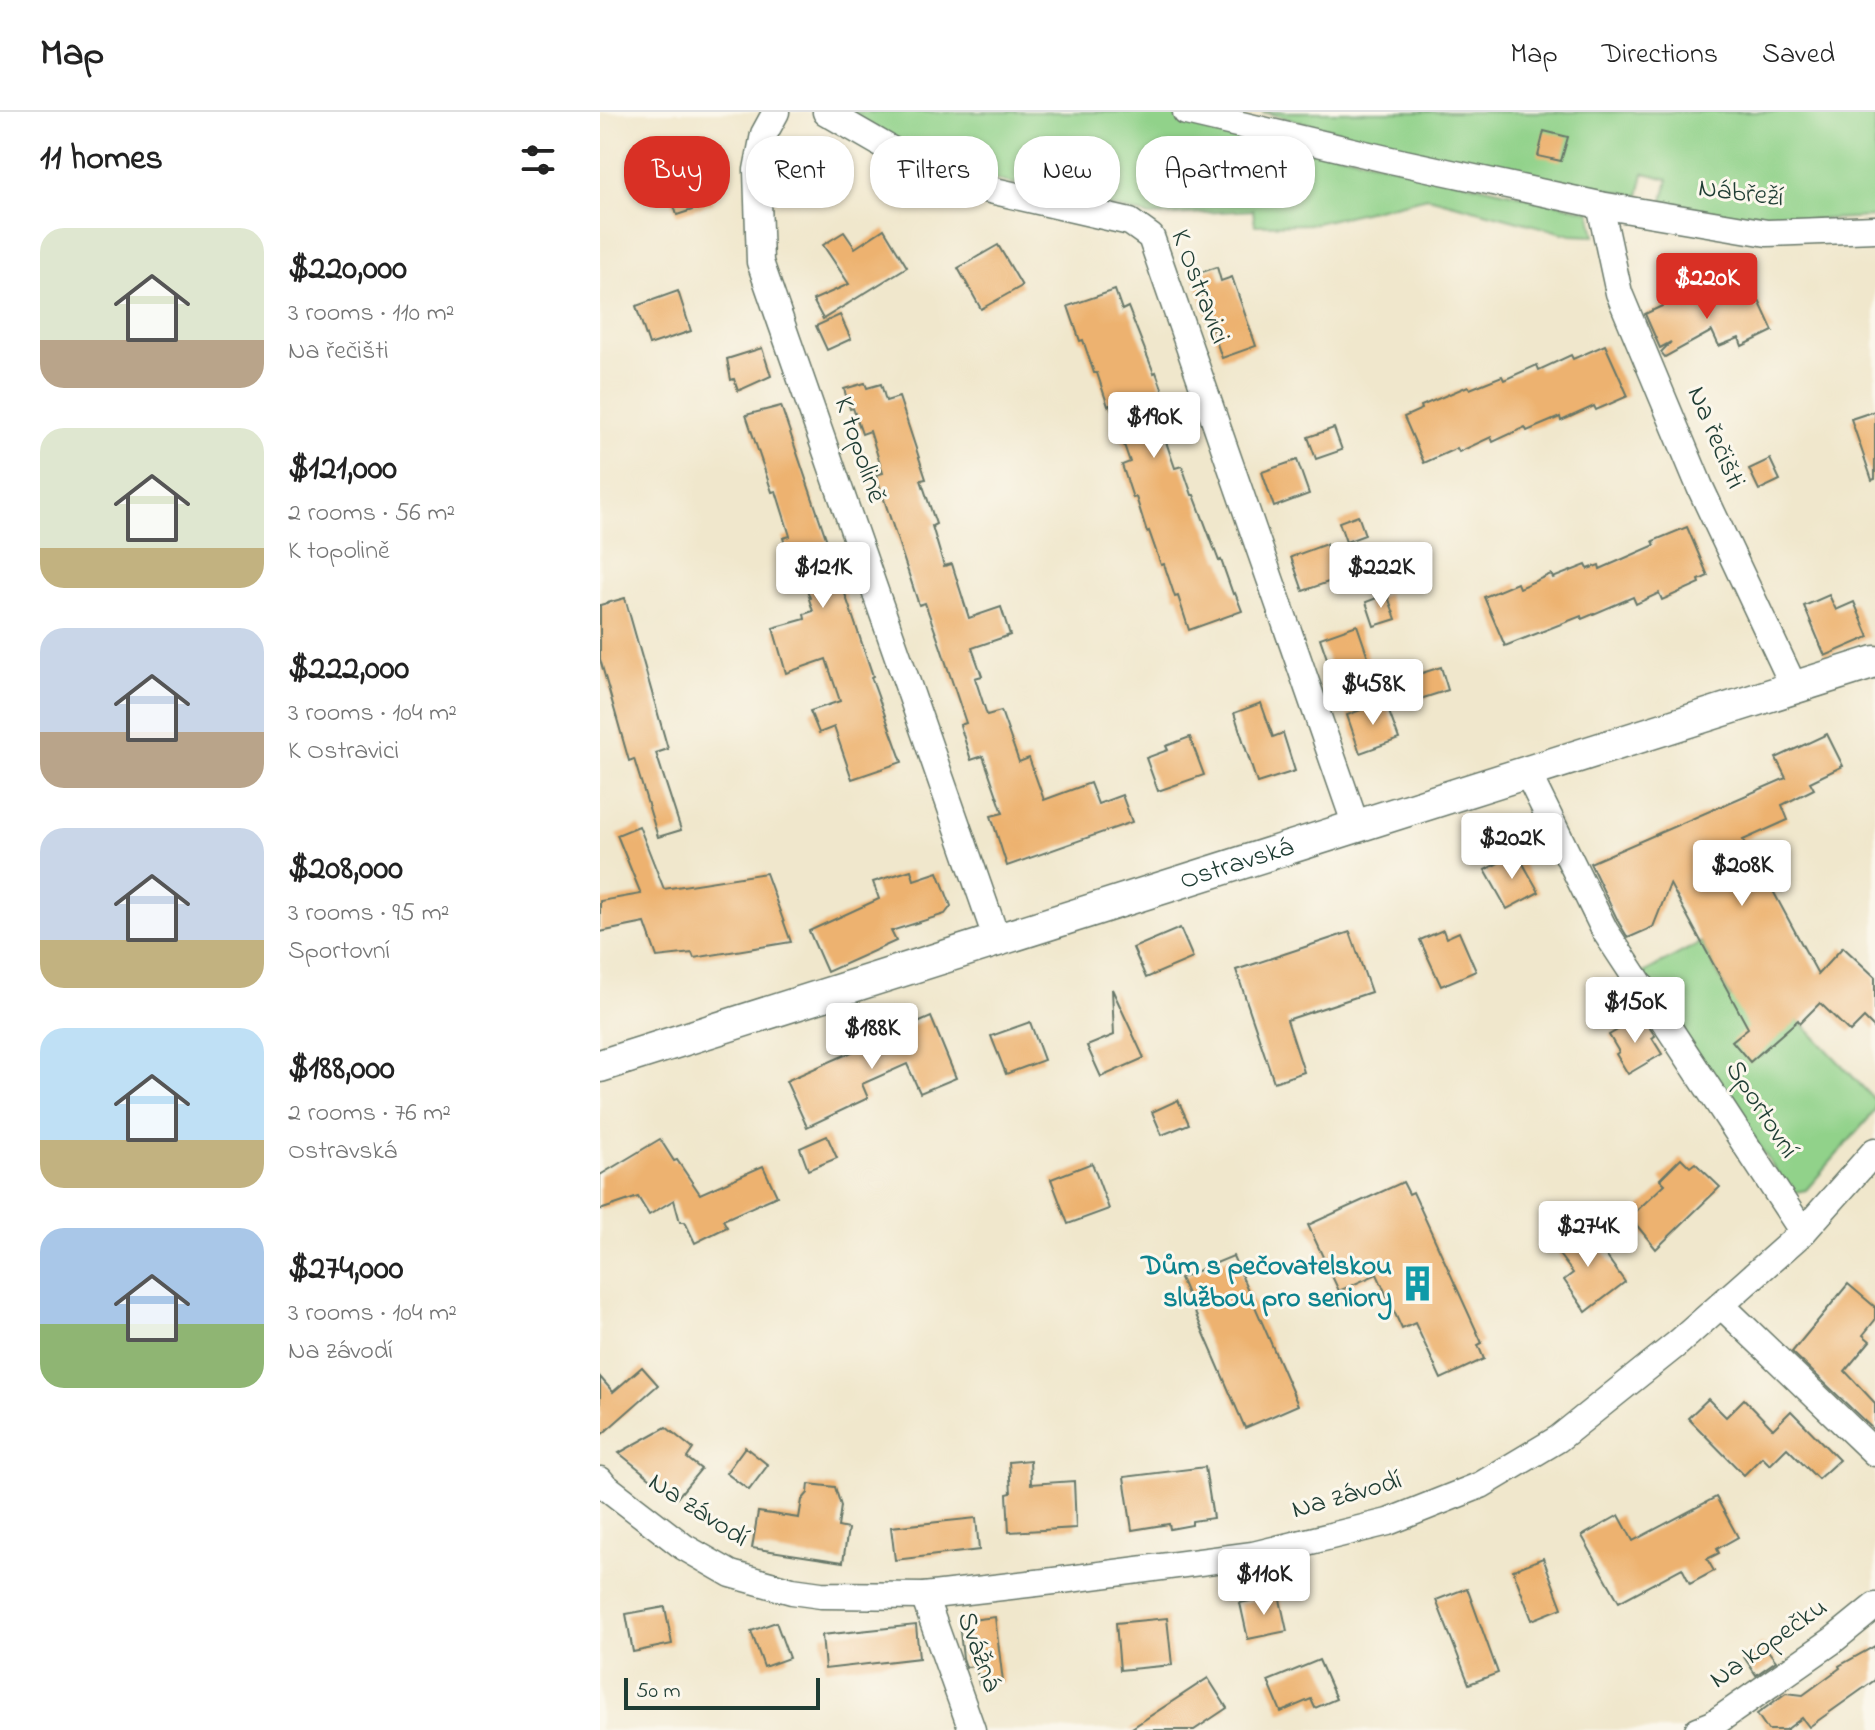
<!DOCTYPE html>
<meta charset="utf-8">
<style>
:root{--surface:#fff;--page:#f2f2f2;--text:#222;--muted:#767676;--line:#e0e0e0;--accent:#d93025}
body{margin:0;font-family:"Indie Flower",sans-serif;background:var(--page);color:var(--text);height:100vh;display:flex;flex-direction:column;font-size:30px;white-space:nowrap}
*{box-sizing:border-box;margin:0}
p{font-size:26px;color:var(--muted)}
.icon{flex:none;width:44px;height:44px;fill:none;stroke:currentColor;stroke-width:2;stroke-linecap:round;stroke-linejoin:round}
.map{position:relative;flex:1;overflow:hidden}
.drawer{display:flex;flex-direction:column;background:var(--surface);width:600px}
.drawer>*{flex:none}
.guide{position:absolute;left:24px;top:24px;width:760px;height:72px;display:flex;gap:16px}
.scale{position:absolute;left:24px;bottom:20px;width:196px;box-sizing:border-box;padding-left:8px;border:4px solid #1f3d34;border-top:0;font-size:22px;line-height:28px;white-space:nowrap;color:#1f3d34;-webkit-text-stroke:6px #fbf7ec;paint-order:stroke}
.price{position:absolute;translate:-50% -68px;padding:0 18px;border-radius:8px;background:#fff;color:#222;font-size:26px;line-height:52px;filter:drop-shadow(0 2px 4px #0008)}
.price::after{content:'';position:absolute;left:50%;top:48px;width:24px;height:18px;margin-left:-12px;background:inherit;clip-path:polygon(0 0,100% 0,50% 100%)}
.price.selected{background:var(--accent);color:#fff}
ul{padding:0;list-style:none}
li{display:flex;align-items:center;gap:24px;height:200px;padding:0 40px}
li span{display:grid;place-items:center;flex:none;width:224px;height:160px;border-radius:24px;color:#555}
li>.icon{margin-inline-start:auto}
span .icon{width:96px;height:96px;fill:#fffc;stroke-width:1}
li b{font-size:34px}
h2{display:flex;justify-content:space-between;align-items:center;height:96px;padding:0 40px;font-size:34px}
.tag{padding:0 28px;border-radius:32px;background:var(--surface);box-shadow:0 2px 6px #0004;font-size:28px;line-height:72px}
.tag.selected{background:var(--accent);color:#fff}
header{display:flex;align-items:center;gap:48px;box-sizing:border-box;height:112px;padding:0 40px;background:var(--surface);border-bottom:2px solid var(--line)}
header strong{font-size:38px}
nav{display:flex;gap:44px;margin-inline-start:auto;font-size:28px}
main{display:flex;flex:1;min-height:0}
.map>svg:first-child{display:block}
.green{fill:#91d28a;stroke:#58885f;stroke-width:2}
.building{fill:#edb26f}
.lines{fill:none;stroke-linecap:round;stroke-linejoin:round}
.minor-casing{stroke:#687869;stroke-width:29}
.tertiary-casing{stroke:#687869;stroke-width:35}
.minor{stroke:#fff;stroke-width:26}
.tertiary{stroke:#fff;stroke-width:32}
.labels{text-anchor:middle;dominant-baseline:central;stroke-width:6;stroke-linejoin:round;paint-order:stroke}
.street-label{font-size:28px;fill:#1f3d34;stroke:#fbf7ec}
.culture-label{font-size:28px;font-weight:bold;fill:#0d838f;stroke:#fbf7ec;text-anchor:end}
</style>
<header>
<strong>Map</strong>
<nav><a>Map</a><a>Directions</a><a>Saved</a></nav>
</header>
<main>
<section class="drawer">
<h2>11 homes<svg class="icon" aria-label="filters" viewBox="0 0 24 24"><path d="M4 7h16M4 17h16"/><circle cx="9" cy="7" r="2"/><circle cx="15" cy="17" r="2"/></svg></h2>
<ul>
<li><span style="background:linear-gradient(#dfe7d0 70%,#b9a48a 0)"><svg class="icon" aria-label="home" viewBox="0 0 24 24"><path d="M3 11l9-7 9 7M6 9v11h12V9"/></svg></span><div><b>$220,000</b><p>3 rooms · 110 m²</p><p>Na řečišti</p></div></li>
<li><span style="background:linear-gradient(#dfe7d0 75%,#c2b280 0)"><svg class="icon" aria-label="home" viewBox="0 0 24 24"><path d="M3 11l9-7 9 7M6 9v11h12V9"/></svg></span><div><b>$121,000</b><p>2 rooms · 56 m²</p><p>K topolině</p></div></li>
<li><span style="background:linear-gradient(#c9d6e8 65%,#b9a48a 0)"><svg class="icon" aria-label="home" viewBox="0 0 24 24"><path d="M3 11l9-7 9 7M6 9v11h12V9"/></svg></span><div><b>$222,000</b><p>3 rooms · 104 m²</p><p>K Ostravici</p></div></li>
<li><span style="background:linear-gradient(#c9d6e8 70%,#c2b280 0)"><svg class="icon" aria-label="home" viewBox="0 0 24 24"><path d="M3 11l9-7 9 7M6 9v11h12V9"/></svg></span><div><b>$208,000</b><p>3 rooms · 95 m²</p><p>Sportovní</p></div></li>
<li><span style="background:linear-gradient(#bfe0f5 70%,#c2b280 0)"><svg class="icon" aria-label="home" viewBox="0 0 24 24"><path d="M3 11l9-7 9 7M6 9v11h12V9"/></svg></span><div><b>$188,000</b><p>2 rooms · 76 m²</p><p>Ostravská</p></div></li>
<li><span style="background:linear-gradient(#a9c7e8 60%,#8fb573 0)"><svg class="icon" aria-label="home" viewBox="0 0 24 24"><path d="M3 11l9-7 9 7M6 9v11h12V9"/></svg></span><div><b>$274,000</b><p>3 rooms · 104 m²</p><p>Na závodí</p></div></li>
</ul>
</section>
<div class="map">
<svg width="1275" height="1618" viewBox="0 0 1275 1618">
<rect width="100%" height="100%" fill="#fbf7ec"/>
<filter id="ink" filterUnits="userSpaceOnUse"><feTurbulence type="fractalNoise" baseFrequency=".0125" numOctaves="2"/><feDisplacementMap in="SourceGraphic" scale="16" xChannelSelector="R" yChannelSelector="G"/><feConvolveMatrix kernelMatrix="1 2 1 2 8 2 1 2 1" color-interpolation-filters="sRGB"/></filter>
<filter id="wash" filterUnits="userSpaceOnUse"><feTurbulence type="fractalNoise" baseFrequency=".006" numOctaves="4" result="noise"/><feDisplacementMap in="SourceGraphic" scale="32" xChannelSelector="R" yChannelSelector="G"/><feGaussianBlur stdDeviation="1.8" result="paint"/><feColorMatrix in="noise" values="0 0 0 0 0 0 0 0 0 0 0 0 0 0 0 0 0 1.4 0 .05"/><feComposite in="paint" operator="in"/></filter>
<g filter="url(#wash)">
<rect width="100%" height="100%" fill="#f0e7cc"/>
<g class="green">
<path d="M246 0H567L662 24 990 99 995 124 971 123 828 85 712 112 655 113 653 98 551 104 342 55Z"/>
<path d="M662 0H1275V105L1157 110 1063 89 1068 67 1044 61 1039 84 968 69 965 76Z"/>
<path d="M1101 830 1131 886 1174 882 1275 988V999L1206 1078 1191 1081 1041 862Z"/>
</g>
<g id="blocks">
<g class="building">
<path d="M944 19 968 25 961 49 938 44Z"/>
<path d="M87 53 89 59 101 55 113 91 77 103 63 61Z"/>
<path d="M284 117 307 155 223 207 213 188 249 172 223 133 244 120 255 136Z"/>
<path d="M398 133 422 174 381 197 358 156Z"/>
<path d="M617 155 621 169 632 165 656 234 622 246 593 163Z"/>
<path d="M1062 175 1082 191 1098 184 1104 198 1125 178 1140 190 1156 182 1173 219 1142 234 1139 226 1119 234 1112 219 1065 245 1061 240 1071 230 1060 236 1045 202 1062 194Z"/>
<path d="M515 178 522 198 528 195 554 261 556 260 574 310 561 315 575 356 582 354 592 383H594L619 449 621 448 633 482 635 481 642 499 589 518 578 484 575 485 564 452 561 453 549 419 547 420 536 385 533 386 522 353 530 350 510 293 508 294 497 261H494L483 228 480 229 468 194Z"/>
<path d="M78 179 91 219 49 233 36 194Z"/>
<path d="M240 203 251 227 227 238 216 214Z"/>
<path d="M1005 233 1028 284 996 298 994 294 961 309 960 305 927 319 925 315 893 330 891 325 859 340 857 336 824 351 804 305 822 297 821 294 868 274 870 277 902 264 904 268 937 253 939 258 971 243 973 247Z"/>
<path d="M162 236 171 264 138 279 134 267 131 268 127 247Z"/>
<path d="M265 271 267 276 281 272 286 289 299 285 326 367 321 368 336 412 332 414 344 454 352 452 369 506 401 495 410 523 372 536 382 564 375 566 387 603 401 599 419 650 429 646 444 688 490 671 498 692 522 683 532 710 407 754 391 704 403 701 383 644 371 648 360 613 366 611 340 533 325 491 319 493 276 363 283 361 270 319 262 322 253 296 250 297 244 277Z"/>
<path d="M181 294 273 564 271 565 302 650 252 667 234 615 219 621 210 599 240 589 226 547 186 561 173 516 205 507 204 502 213 499 209 487 210 486 196 446 190 448 183 426 190 424 176 379 172 380 146 303Z"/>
<path d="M1275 299V367L1272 368 1251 307Z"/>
<path d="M734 316 742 338 716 347 708 325Z"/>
<path d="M1170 347 1180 368 1159 378 1149 357Z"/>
<path d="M697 348 709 382 674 395 662 360Z"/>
<path d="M758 403 765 423 746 430 739 410Z"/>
<path d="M1087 415 1108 464 1099 468 1100 471 1062 488 1059 481 1036 492 1033 485 982 507 981 504 905 534 884 485 917 471 919 476 951 462 953 466 986 453 988 457 999 453 1000 457 1055 433 1053 429Z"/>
<path d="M726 432 737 467 703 479 691 445Z"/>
<path d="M787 482 796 507 774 514 766 490Z"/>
<path d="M1229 483 1236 498 1254 490 1269 525 1225 544 1204 494Z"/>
<path d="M25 486 68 637 56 641 81 718 58 725 34 647 29 649 0 547V493Z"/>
<path d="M757 513 769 548 732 561 720 526Z"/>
<path d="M841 555 848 578 805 592 797 569Z"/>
<path d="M785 589 799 627 760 641 747 603Z"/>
<path d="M661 591 673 625 683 621 695 659 657 671 634 601Z"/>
<path d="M1227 622 1243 654 1210 670 1214 677 1182 693 1188 708 1143 728 1161 768 1166 766 1218 862 1243 835 1275 865V917L1264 906 1250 920 1220 891 1200 911 1198 908 1150 950 1132 929 1148 916 1070 772 1053 815 1028 826 1019 811 990 751 1186 666 1176 646Z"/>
<path d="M590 625 604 663 558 679 546 646 568 638 566 634Z"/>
<path d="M39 714 64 777 166 761 191 830 94 846 92 841 57 845 45 811 0 820V789L41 782 17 723Z"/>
<path d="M917 741 939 780 907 797 885 758Z"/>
<path d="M311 758 314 768 338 760 351 794 345 802 291 819 296 829 227 860 209 819 279 787 273 770Z"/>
<path d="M580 816 593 846 546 866 533 836Z"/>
<path d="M843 818 846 826 859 820 876 859 841 874 820 828Z"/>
<path d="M750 820 771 880 687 908 704 960 674 970 636 858Z"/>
<path d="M512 877 544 946 501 965 487 934 514 923Z"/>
<path d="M1042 904 1055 924 1052 926 1062 942 1028 962 1016 942 1019 940 1009 923Z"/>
<path d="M331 905 356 966 320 981 307 952 262 972 268 986 207 1015 186 969Z"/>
<path d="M430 910 444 948 406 962 391 924Z"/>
<path d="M578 988 589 1012 562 1023 552 1000Z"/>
<path d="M227 1024 237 1046 208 1058 200 1036Z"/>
<path d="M60 1027 74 1049 77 1048 100 1082 163 1054 177 1084 123 1108 127 1115 95 1131 85 1110H80L74 1088 49 1103 38 1085 0 1098V1063Z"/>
<path d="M1081 1046 1090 1055 1095 1051 1120 1075 1056 1137 1030 1105 1065 1072 1060 1067Z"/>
<path d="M492 1051 509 1097 468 1112 451 1067Z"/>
<path d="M803 1070 809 1082 813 1080 882 1231 878 1233 884 1247 841 1267 815 1211 802 1217 777 1162 739 1179 708 1113Z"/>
<path d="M985 1114 1025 1170 986 1200 964 1168 973 1161 954 1136Z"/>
<path d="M633 1144 698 1293 645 1316 580 1166Z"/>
<path d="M1248 1172 1275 1195V1208L1263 1223 1270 1229 1245 1259 1275 1291V1319L1192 1240Z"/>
<path d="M42 1255 58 1273 0 1324V1265L13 1280Z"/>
<path d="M1108 1287 1126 1305 1144 1287 1173 1317 1191 1299 1239 1348 1218 1367 1187 1336 1170 1353 1162 1345 1144 1363 1088 1306Z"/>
<path d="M66 1315 93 1337 87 1346 101 1357 76 1387 19 1341Z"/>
<path d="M145 1335 168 1353 149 1378 126 1361Z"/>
<path d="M430 1348 431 1372 474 1369 476 1416 409 1420 407 1382 411 1381 409 1350Z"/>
<path d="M605 1355 613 1406 592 1409V1413L570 1417 569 1412 532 1418 524 1365Z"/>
<path d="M209 1372 235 1375 241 1394 238 1415 248 1417 243 1450 152 1436 158 1400 199 1406 202 1388 208 1381Z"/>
<path d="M1116 1385 1138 1425 1117 1437 1119 1441 1107 1447 1114 1459 1090 1472 1082 1456 1019 1490 982 1424 1019 1403 1033 1429Z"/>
<path d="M376 1406 379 1438 295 1448 291 1415Z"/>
<path d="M943 1446 962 1496 932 1508 913 1458Z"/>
<path d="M867 1476 898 1561 869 1572 836 1488Z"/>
<path d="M679 1483 687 1519 648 1527 640 1491Z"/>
<path d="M65 1495 72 1532 33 1540 26 1502Z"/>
<path d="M395 1505 403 1570 379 1573 376 1554 366 1555 363 1546 359 1511 371 1510V1508Z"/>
<path d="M567 1506 572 1553 520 1558 516 1511Z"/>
<path d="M176 1510 189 1546 164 1555 151 1519Z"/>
<path d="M316 1513 319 1546 225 1557 222 1523Z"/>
<path d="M1162 1531 1176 1549 1156 1563 1144 1545Z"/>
<path d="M1275 1534V1568L1209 1615 1202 1606 1186 1618H1168L1157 1602 1186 1581 1203 1583 1240 1556 1239 1554Z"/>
<path d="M719 1548 736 1587 715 1596 711 1587 681 1600 668 1569Z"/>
<path d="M608 1566 627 1596 594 1618H529Z"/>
</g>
</g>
</g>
<g filter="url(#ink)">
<use href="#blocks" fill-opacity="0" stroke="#687869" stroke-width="2"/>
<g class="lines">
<defs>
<g id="minor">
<path d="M176 0 164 22 157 58 160 150 397 828"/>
<path d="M226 0 342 67 530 110 551 125 756 714"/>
<path d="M586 0 786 47 1000 93 1167 121 1275 117"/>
<path d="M1000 93 1019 181 1100 375 1194 575"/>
<path d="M927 660 1005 819 1203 1120"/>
<path d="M1121 1193 1275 1341"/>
<path d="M0 1368 5 1374 84 1435 131 1462 192 1479 221 1483 324 1484 454 1469 653 1443 788 1410 881 1373 958 1327 1078 1231 1203 1120 1275 1039"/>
<path d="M324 1484 372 1618"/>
<path d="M1098 1618 1113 1612 1232 1529 1275 1494"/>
</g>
<g id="tertiary">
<path id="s1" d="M0 954 1275 550"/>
</g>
</defs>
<use href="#minor" class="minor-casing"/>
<use href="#tertiary" class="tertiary-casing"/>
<use href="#minor" class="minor"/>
<use href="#tertiary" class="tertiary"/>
</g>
</g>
<defs>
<symbol id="building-bare" viewBox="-9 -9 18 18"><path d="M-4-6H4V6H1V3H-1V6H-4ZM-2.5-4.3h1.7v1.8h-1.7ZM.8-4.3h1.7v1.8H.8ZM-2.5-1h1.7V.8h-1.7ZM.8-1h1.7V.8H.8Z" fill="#0f9aa8" stroke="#fbf7ec" stroke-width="2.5" paint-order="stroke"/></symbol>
</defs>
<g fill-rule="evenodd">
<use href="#building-bare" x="792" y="1146" width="51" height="51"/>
</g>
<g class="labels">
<g class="street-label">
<text transform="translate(1141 82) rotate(7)">Nábřeží</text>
<text transform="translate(599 175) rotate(69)">K Ostravici</text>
<text transform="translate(1115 326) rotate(67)">Na řečišti</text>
<text transform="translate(259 338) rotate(71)">K topolině</text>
<text stroke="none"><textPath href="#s1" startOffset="668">Ostravská</textPath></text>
<text transform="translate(1161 998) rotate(57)">Sportovní</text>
<text transform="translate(747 1384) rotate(-16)">Na závodí</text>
<text transform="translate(98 1399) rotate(33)">Na závodí</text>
<text transform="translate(1169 1532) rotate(-35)">Na kopečku</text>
<text transform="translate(378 1540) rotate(70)">Svážná</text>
</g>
<g class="culture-label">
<text x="792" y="1155">Dům s pečovatelskou<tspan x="792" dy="32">službou pro seniory</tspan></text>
</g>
</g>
</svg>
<div class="scale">50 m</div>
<b class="price selected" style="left:1107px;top:209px">$220K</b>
<b class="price" style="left:554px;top:348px">$190K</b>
<b class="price" style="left:223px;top:498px">$121K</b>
<b class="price" style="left:781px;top:498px">$222K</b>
<b class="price" style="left:773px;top:615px">$458K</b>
<b class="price" style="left:912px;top:769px">$202K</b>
<b class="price" style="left:1142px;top:796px">$208K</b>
<b class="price" style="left:1035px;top:933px">$150K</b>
<b class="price" style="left:272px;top:959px">$188K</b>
<b class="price" style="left:988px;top:1157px">$274K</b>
<b class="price" style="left:664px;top:1505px">$110K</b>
<div class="guide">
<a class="tag selected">Buy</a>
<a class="tag">Rent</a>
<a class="tag">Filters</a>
<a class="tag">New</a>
<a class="tag">Apartment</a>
</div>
</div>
</main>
